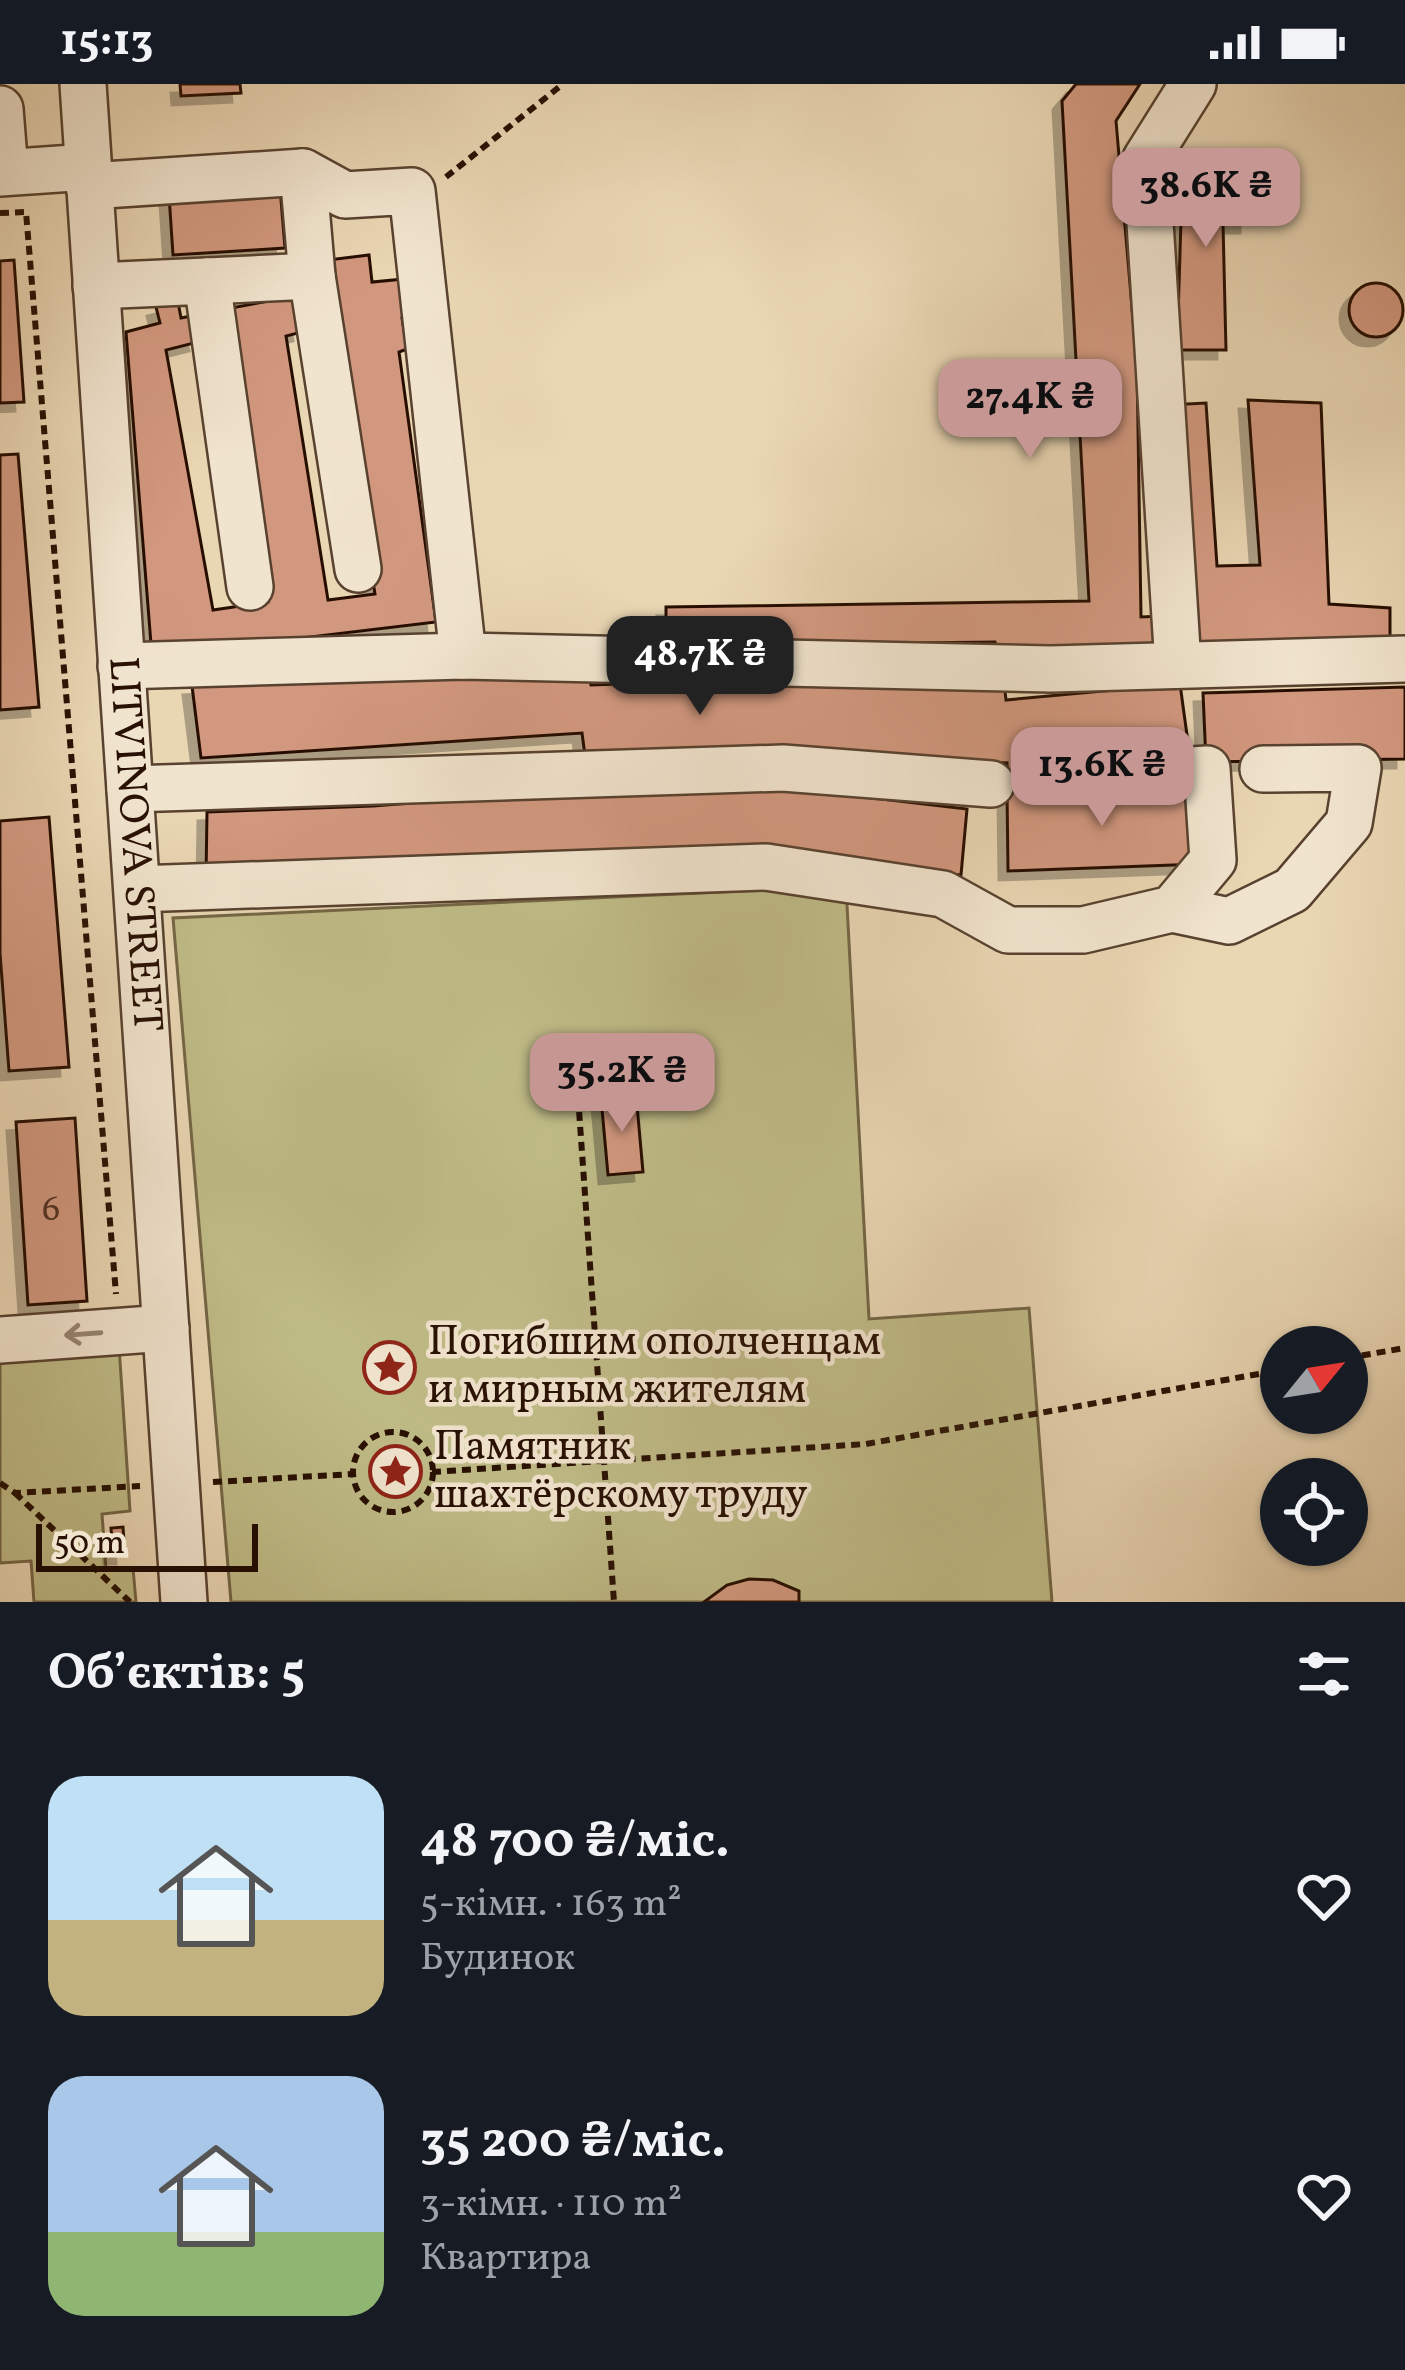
<!DOCTYPE html>
<html lang="uk">
<meta charset="utf-8">
<style>
:root{--surface:#171b24;--page:#242831;--text:#f1f3f6;--muted:#9ea1a6;--accent:#c59692}
body{margin:0;font-family:Vollkorn,serif;background:var(--page);color:var(--text);height:100vh;display:flex;flex-direction:column;font-size:45px;white-space:nowrap}
*{box-sizing:border-box;margin:0}
p{font-size:39px;color:var(--muted)}
.icon{flex:none;width:66px;height:66px;fill:none;stroke:currentColor;stroke-width:2;stroke-linecap:round;stroke-linejoin:round}
.map{position:relative;height:1518px;overflow:hidden}
.drawer{display:flex;flex-direction:column;background:var(--surface);flex:1}
.drawer>*{flex:none}
.needle{width:78px;rotate:60deg}
.buttons{position:absolute;left:1260px;top:1242px;display:grid;gap:24px}
.buttons a{display:grid;place-items:center;width:108px;height:108px;border-radius:50%;background:var(--surface);box-shadow:0 3px 9px #0004;font-size:60px}
.scale{position:absolute;left:36px;bottom:30px;width:222px;box-sizing:border-box;padding-left:12px;border:6px solid #281003;border-top:0;font-size:33px;line-height:42px;white-space:nowrap;color:#281003;-webkit-text-stroke:9px #f1e4ce;paint-order:stroke}
.price{position:absolute;translate:-50% -102px;padding:0 27px;border-radius:24px;background:var(--accent);color:#111;font-size:39px;line-height:78px;filter:drop-shadow(0 3px 6px #0008)}
.price::after{content:'';position:absolute;left:50%;top:72px;width:36px;height:27px;margin-left:-18px;background:inherit;clip-path:polygon(0 0,100% 0,50% 100%)}
.price.active{background:#222;color:#fff}
ul{padding:0;list-style:none}
li{display:flex;align-items:center;gap:36px;height:300px;padding:0 48px}
li span{display:grid;place-items:center;flex:none;width:336px;height:240px;border-radius:36px;color:#555}
li>.icon{margin-inline-start:auto}
span .icon{width:144px;height:144px;fill:#fffc;stroke-width:1}
li b{font-size:51px}
h2{display:flex;justify-content:space-between;align-items:center;height:144px;padding:0 48px;font-size:51px}
.status{display:flex;justify-content:space-between;align-items:center;height:84px;padding:0 60px;background:var(--surface);direction:ltr}
.status svg{height:33px;fill:currentColor}
.map>svg:first-child{display:block}
.green{fill:#bfbb87;stroke:#746645;stroke-width:3}
.building{fill:#d2987f;stroke:#281003;stroke-width:3;filter:url(#shadow)}
.lines{fill:none;stroke-linecap:round;stroke-linejoin:round}
.minor-casing{stroke:#58422f;stroke-width:50}
.path{stroke:#281003;stroke-width:6;stroke-dasharray:9 6;stroke-linecap:butt}
.minor{stroke:#f1e4ce;stroke-width:45}
.oneway{stroke:#978573}
.labels{text-anchor:middle;dominant-baseline:central;stroke-width:9;stroke-linejoin:round;paint-order:stroke}
.number-label{font-size:36px;fill:#523222}
.street-label{font-size:42px;fill:#281003;stroke:#f1e4ce}
.poi-label{font-size:42px;fill:#281003;stroke:#f1e4ce;text-anchor:start}
</style>
<div class="status"><b>15:13</b><svg viewBox="0 0 49 12"><path d="M0 12V9h3v3zM5 12V6h3v6zM10 12V3h3v9zM15 12V0h3v12zM26 1h20v11H26zM47 4h2v5h-2z"/></svg></div>
<div class="map">
<svg width="1405" height="1518" viewBox="0 0 1405 1518">
<defs>
<filter id="shadow"><feDropShadow dx="-9" dy="9" stdDeviation="0" flood-color="#0004"/></filter>
</defs>
<rect width="100%" height="100%" fill="#e9d6b3"/>
<filter id="stains"><feTurbulence type="fractalNoise" baseFrequency=".00167" numOctaves="4"/><feColorMatrix values="0 0 0 0 .2 0 0 0 0 .09 0 0 0 0 .02 0 0 0 .5 -.17"/></filter>
<radialGradient id="worn" r=".72"><stop offset=".6" stop-color="#630" stop-opacity="0"/><stop offset="1" stop-color="#630" stop-opacity=".3"/></radialGradient>
<g class="green">
<path d="M846 802 869 1235 1029 1224 1052 1518H231L173 834Z"/>
<path d="M119 1262 130 1427 102 1430 106 1485 133 1484 136 1518H34L31 1477 0 1479V1270Z"/>
</g>
<g class="building">
<path d="M180 0H240L241 9 181 12Z"/>
<path d="M1076 0H1140L1116 37 1137 282 1141 533 1162 532 1166 568 998 574 995 558 666 562V523L1089 517 1062 17Z"/>
<path d="M1183 72 1237 80 1239 106 1250 108 1249 140H1223L1226 266H1177Z"/>
<path d="M280 104 285 164 173 171 169 111Z"/>
<path d="M369 171 372 198 415 194 419 231 402 234 407 265 399 268 436 538 152 572 126 248 160 239 156 223 178 218 181 234 191 232 198 258 166 266 213 526 268 518 226 225 295 212 302 248 286 252 328 516 375 510 320 177Z"/>
<path d="M14 176 24 318 0 319V177Z"/>
<circle cx="1376" cy="226" r="27"/>
<path d="M1248 316 1321 319 1329 520 1390 524V564L1185 573 1168 321 1206 319 1217 482 1260 481Z"/>
<path d="M18 370 39 623 0 626V371Z"/>
<path d="M586 583 591 601 822 593 1004 599 1006 616 1180 600 1190 673 1032 683 1027 706 1007 707V679L723 669 586 679 582 649 201 674 192 602Z"/>
<path d="M1405 603V675L1206 678 1203 609Z"/>
<path d="M642 701 804 706 967 725 961 791 817 781 206 795 207 728 373 722Z"/>
<path d="M1199 705 1200 780 1008 787 1007 707Z"/>
<path d="M49 733 69 983 9 987 0 869V737Z"/>
<path d="M636 1010 643 1088 608 1091 601 1014Z"/>
<path d="M75 1034 87 1217 28 1221 16 1038Z"/>
<path d="M123 1443 125 1471H113L111 1444Z"/>
<path d="M749 1495 773 1496 799 1507V1518H704L727 1501Z"/>
</g>
<g class="lines">
<defs>
<g id="minor">
<path id="s1" d="M83 0 184 1518"/>
<path d="M0 25 5 88"/>
<path d="M303 88 312 192"/>
<path d="M0 89 88 83"/>
<path d="M89 102 303 88 345 111 412 107 463 572"/>
<path d="M207 197 312 192 358 485"/>
<path d="M96 202 207 197 250 503"/>
<path d="M1178 581 1146 75 1193 0"/>
<path d="M121 582 463 572 1051 585 1405 575"/>
<path d="M130 705 783 684 991 700"/>
<path d="M137 805 766 783 943 810 1008 846H1083L1172 825 1213 776 1207 685 1087 693"/>
<path d="M1172 825 1229 837 1292 806 1349 739 1358 684 1263 685"/>
<path d="M0 1256 166 1244"/>
</g>
</defs>
<use href="#minor" class="minor-casing"/>
<g class="path">
<path d="M446 93 563 0"/>
<path d="M0 129 26 128 116 1210"/>
<path d="M577 998 614 1518"/>
<path d="M1347 1274 1405 1264"/>
<circle cx="393" cy="1388" r="40"/>
<path d="M432 1388 866 1360 1281 1286"/>
<path d="M213 1398 353 1390"/>
<path d="M0 1399 15 1409 140 1402"/>
<path d="M15 1409 130 1518"/>
</g>
<use href="#minor" class="minor"/>
</g>
<defs><path id="oneway-shaft" d="M-6 0H5M1.5-3L5.5 0L1.5 3" fill="none" stroke-width="1.6" stroke-linecap="round" stroke-linejoin="round" transform="scale(3)"/></defs>
<use class="oneway" href="#oneway-shaft" transform="translate(83 1250) rotate(176)"/>
<defs>
<symbol id="sight-ring" viewBox="-11 -11 22 22"><circle r="9.5" fill="#f1e4ce" stroke="#8f2418" stroke-width="1.5"/><path d="M0-6L1.8-2.2L6-1.7L2.9 1.2L3.7 5.4L0 3.3L-3.7 5.4L-2.9 1.2L-6-1.7L-1.8-2.2Z" fill="#8f2418"/></symbol>
</defs>
<g fill-rule="evenodd">
<use href="#sight-ring" x="360" y="1254" width="59" height="59"/>
<use href="#sight-ring" x="366" y="1358" width="59" height="59"/>
</g>
<g class="labels">
<g class="number-label">
<text x="51" y="1127">6</text>
</g>
<g class="street-label">
<text stroke="none"><textPath href="#s1" startOffset="762">LITVINOVA STREET</textPath></text>
</g>
<g class="poi-label">
<text x="428" y="1259">Погибшим ополченцам<tspan x="428" dy="48">и мирным жителям</tspan></text>
<text x="434" y="1364">Памятник<tspan x="434" dy="48">шахтёрскому труду</tspan></text>
</g>
</g>
<rect width="100%" height="100%" filter="url(#stains)"/>
<rect width="100%" height="100%" fill="url(#worn)"/>
</svg>
<div class="buttons">
<a><svg class="needle" viewBox="-14 -14 28 28"><path d="M0-13l5 13h-10z" fill="#e53935"/><path d="M0 13l5-13h-10z" fill="#9ea1a6"/></svg></a>
<a><svg class="icon" aria-label="locate" viewBox="0 0 24 24"><circle cx="12" cy="12" r="6"/><path d="M12 2v4M12 18v4M2 12h4M18 12h4"/></svg></a>
</div>
<div class="scale">50 m</div>
<b class="price" style="left:1206px;top:166px">38.6K ₴</b>
<b class="price" style="left:1030px;top:377px">27.4K ₴</b>
<b class="price active" style="left:700px;top:634px">48.7K ₴</b>
<b class="price" style="left:1102px;top:745px">13.6K ₴</b>
<b class="price" style="left:622px;top:1051px">35.2K ₴</b>
</div>
<section class="drawer">
<h2>Об’єктів: 5<svg class="icon" aria-label="filters" viewBox="0 0 24 24"><path d="M4 7h16M4 17h16"/><circle cx="9" cy="7" r="2"/><circle cx="15" cy="17" r="2"/></svg></h2>
<ul>
<li><span style="background:linear-gradient(#bfe0f5 60%,#c2b280 0)"><svg class="icon" aria-label="home" viewBox="0 0 24 24"><path d="M3 11l9-7 9 7M6 9v11h12V9"/></svg></span><div><b>48 700 ₴/міс.</b><p>5-кімн. · 163 m²</p><p>Будинок</p></div><svg class="icon" aria-label="heart" viewBox="0 0 24 24"><path d="M12 20l-8-8c-3-5 5-10 8-4 3-6 11-1 8 4z"/></svg></li>
<li><span style="background:linear-gradient(#a9c7e8 65%,#8fb573 0)"><svg class="icon" aria-label="home" viewBox="0 0 24 24"><path d="M3 11l9-7 9 7M6 9v11h12V9"/></svg></span><div><b>35 200 ₴/міс.</b><p>3-кімн. · 110 m²</p><p>Квартира</p></div><svg class="icon" aria-label="heart" viewBox="0 0 24 24"><path d="M12 20l-8-8c-3-5 5-10 8-4 3-6 11-1 8 4z"/></svg></li>
</ul>
</section>
